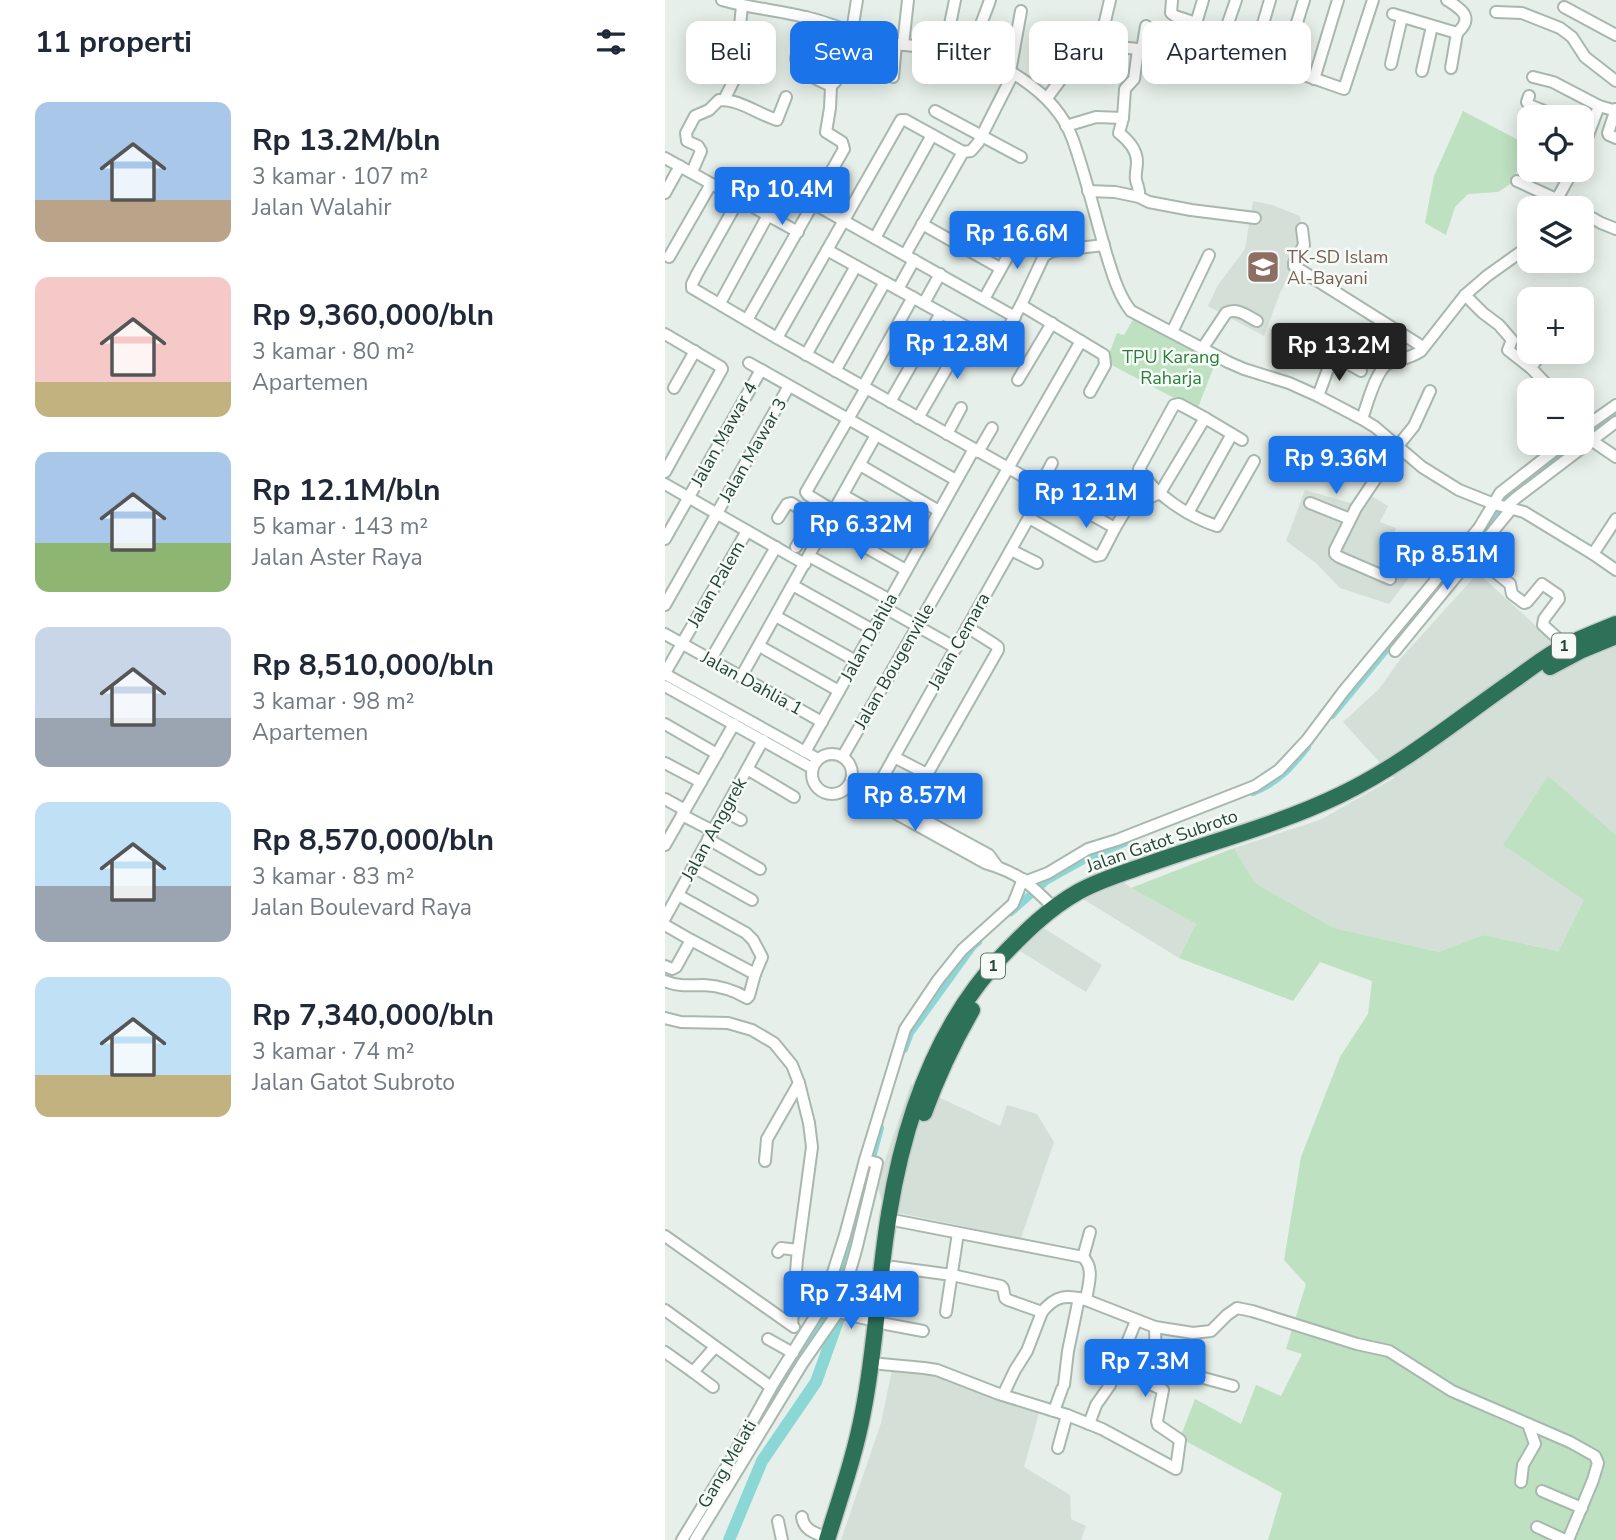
<!DOCTYPE html>
<html lang="id">
<meta charset="utf-8">
<style>
:root{--surface:#fff;--page:#f2f2f3;--text:#1f2937;--muted:#747a83;--accent:#1a73e8}
body{margin:0;font-family:"Nunito Sans",sans-serif;background:var(--page);color:var(--text);height:100vh;display:flex;flex-direction:column;font-size:26px;white-space:nowrap}
*{box-sizing:border-box;margin:0}
p{font-size:23px;color:var(--muted)}
.icon{flex:none;width:38px;height:38px;fill:none;stroke:currentColor;stroke-width:2;stroke-linecap:round;stroke-linejoin:round}
.map{position:relative;flex:1;overflow:hidden}
.drawer{display:flex;flex-direction:column;background:var(--surface);width:665px}
.drawer>*{flex:none}
.hud{position:absolute;left:21px;top:21px;width:665px;height:63px;display:flex;gap:14px}
.controls{position:absolute;left:852px;top:105px;display:grid;gap:14px}
.controls a{display:grid;place-items:center;width:77px;height:77px;border-radius:14px;background:var(--surface);box-shadow:0 4px 18px #0003;font-size:35px}
.price{position:absolute;translate:-50% -60px;padding:0 16px;border-radius:7px;background:var(--accent);color:#fff;font-size:23px;line-height:46px;filter:drop-shadow(0 2px 4px #0008)}
.price::after{content:'';position:absolute;left:50%;top:42px;width:21px;height:16px;margin-left:-10px;background:inherit;clip-path:polygon(0 0,100% 0,50% 100%)}
.price.on{background:#222;color:#fff}
ul{padding:0;list-style:none}
li{display:flex;align-items:center;gap:21px;height:175px;padding:0 35px}
li span{display:grid;place-items:center;flex:none;width:196px;height:140px;border-radius:14px;color:#555}
li>.icon{margin-inline-start:auto}
span .icon{width:84px;height:84px;fill:#fffc;stroke-width:1}
li b{font-size:30px}
h2{display:flex;justify-content:space-between;align-items:center;height:84px;padding:0 35px;font-size:30px}
.chip{padding:0 24px;border-radius:14px;background:var(--surface);box-shadow:0 4px 18px #0003;font-size:24px;line-height:63px}
.chip.on{background:var(--accent);color:#fff}
main{display:flex;flex:1;min-height:0}
.map>svg:first-child{display:block}
.built{fill:#d4dfd8}
.green{fill:#bee1c1}
.lines{fill:none;stroke-linecap:round;stroke-linejoin:round}
.canal{stroke:#8bd7d6;stroke-width:8}
.river{stroke:#8bd7d6;stroke-width:12}
.minor-casing{stroke:#a8b8af;stroke-width:14}
.highway-casing{stroke:#c1cac6;stroke-width:19}
.minor{stroke:#fff;stroke-width:10}
.highway{stroke:#2d7158;stroke-width:16}
.labels{text-anchor:middle;dominant-baseline:central;stroke-width:5;stroke-linejoin:round;paint-order:stroke}
.shield{fill:#f7fbf8;stroke:#637a70;stroke-width:2}
.shield-label{font-size:16px;font-weight:bold;fill:#234335}
.education-label{font-size:18px;fill:#785e54;stroke:#f7fbf8;text-anchor:start}
.park-label{font-size:18px;fill:#2a7d3c;stroke:#f7fbf8}
.street-label{font-size:18px;fill:#234335;stroke:#f7fbf8}
</style>
<main>
<section class="drawer">
<h2>11 properti<svg class="icon" aria-label="filters" viewBox="0 0 24 24"><path d="M4 7h16M4 17h16"/><circle cx="9" cy="7" r="2"/><circle cx="15" cy="17" r="2"/></svg></h2>
<ul>
<li><span style="background:linear-gradient(#a9c7e8 70%,#b9a48a 0)"><svg class="icon" aria-label="home" viewBox="0 0 24 24"><path d="M3 11l9-7 9 7M6 9v11h12V9"/></svg></span><div><b>Rp 13.2M/bln</b><p>3 kamar · 107 m²</p><p>Jalan Walahir</p></div></li>
<li><span style="background:linear-gradient(#f6c9c9 75%,#c2b280 0)"><svg class="icon" aria-label="home" viewBox="0 0 24 24"><path d="M3 11l9-7 9 7M6 9v11h12V9"/></svg></span><div><b>Rp 9,360,000/bln</b><p>3 kamar · 80 m²</p><p>Apartemen</p></div></li>
<li><span style="background:linear-gradient(#a9c7e8 65%,#8fb573 0)"><svg class="icon" aria-label="home" viewBox="0 0 24 24"><path d="M3 11l9-7 9 7M6 9v11h12V9"/></svg></span><div><b>Rp 12.1M/bln</b><p>5 kamar · 143 m²</p><p>Jalan Aster Raya</p></div></li>
<li><span style="background:linear-gradient(#c9d6e8 65%,#9aa5b1 0)"><svg class="icon" aria-label="home" viewBox="0 0 24 24"><path d="M3 11l9-7 9 7M6 9v11h12V9"/></svg></span><div><b>Rp 8,510,000/bln</b><p>3 kamar · 98 m²</p><p>Apartemen</p></div></li>
<li><span style="background:linear-gradient(#bfe0f5 60%,#9aa5b1 0)"><svg class="icon" aria-label="home" viewBox="0 0 24 24"><path d="M3 11l9-7 9 7M6 9v11h12V9"/></svg></span><div><b>Rp 8,570,000/bln</b><p>3 kamar · 83 m²</p><p>Jalan Boulevard Raya</p></div></li>
<li><span style="background:linear-gradient(#bfe0f5 70%,#c2b280 0)"><svg class="icon" aria-label="home" viewBox="0 0 24 24"><path d="M3 11l9-7 9 7M6 9v11h12V9"/></svg></span><div><b>Rp 7,340,000/bln</b><p>3 kamar · 74 m²</p><p>Jalan Gatot Subroto</p></div></li>
</ul>
</section>
<div class="map">
<svg width="951" height="1540" viewBox="0 0 951 1540">
<rect width="100%" height="100%" fill="#e6efe9"/>
<g class="built">
<path d="M588 201 607 205 635 216 640 247 615 293 599 336 543 306 553 285 580 249Z"/>
<path d="M640 490 692 505 698 491 723 506 715 522 731 528 725 545 756 562 724 604 675 588 651 563 621 541Z"/>
<path d="M813 573 904 656 951 637V835L883 777 919 900 895 951 818 935 774 952 669 928 590 883 569 848 655 820 729 778 678 722 714 689 736 658Z"/>
<path d="M451 876 466 888 531 924 514 958 418 899Z"/>
<path d="M377 927 437 965 421 992 355 951Z"/>
<path d="M246 1084 335 1126 342 1105 372 1114 389 1142 356 1238 219 1210 212 1184Z"/>
<path d="M250 1360 376 1406 359 1467 405 1495 406 1519 421 1526 416 1540H176L216 1423 228 1365Z"/>
</g>
<g class="green">
<path d="M798 111 863 145 847 183 833 192 803 194 790 207 781 235 760 223 769 176Z"/>
<path d="M469 318 551 361 532 410 441 362 452 333 459 335Z"/>
<path d="M883 776 951 835V1540H603L617 1493 515 1438 530 1399 576 1424 591 1385 616 1396 637 1354 621 1349 641 1284 619 1260 636 1157 675 1057 703 1014 707 981 655 962 628 1001 514 958 531 924 466 888 569 848 590 883 669 928 774 952 818 935 894 951 919 900 838 845Z"/>
</g>
<g class="lines">
<g class="canal">
<path d="M917 438 951 412"/>
<path d="M667 715 809 543 828 518 839 497 911 443"/>
<path d="M588 792C614 781 624 769 642 747"/>
<path d="M346 912 381 881 424 857 459 843"/>
<path d="M239 1049 245 1033 308 946 313 942"/>
<path d="M87 1432 162 1314 170 1295 215 1128"/>
</g>
<path class="river" d="M64 1540 97 1461 151 1382 175 1315"/>
<defs>
<g id="minor">
<path d="M57 0C84 8 112 10 140 17 164 22 187 33 211 40 233 46 257 46 280 49 329 55 391 91 408 140 421 177 430 215 441 253 447 272 453 295 466 311L563 362 579 369 624 383 653 396 697 419 710 427 757 467 794 490 829 504 859 512 928 554 951 570"/>
<path d="M507 0 506 13 510 16 531 23"/>
<path d="M571 0 552 55V60L555 63 581 70 585 68 605 0"/>
<path d="M899 7 951 35"/>
<path d="M831 12 857 13 895 28 907 37 920 57 951 81"/>
<path d="M728 14 792 33C810 17 796 9 782 0"/>
<path d="M187 31 192 0"/>
<path d="M526 40 538 0"/>
<path d="M435 43 445 0"/>
<path d="M238 45 243 0"/>
<path d="M280 49 290 0"/>
<path d="M473 50 469 79 460 89 458 118 454 133C463 140 472 150 472 162 472 168 470 175 471 180 473 189 475 188 474 197"/>
<path d="M477 50 481 26"/>
<path d="M307 54C310 36 319 18 325 0"/>
<path d="M588 57 679 89 708 0"/>
<path d="M131 59 141 17"/>
<path d="M73 60V45L77 6"/>
<path d="M726 64 737 17"/>
<path d="M618 68 639 0"/>
<path d="M786 68 792 33"/>
<path d="M757 71 767 26"/>
<path d="M345 72 356 11"/>
<path d="M228 77 231 44"/>
<path d="M868 77 888 82 934 106 948 110 951 109"/>
<path d="M649 79 673 0"/>
<path d="M166 86 171 81 184 30"/>
<path d="M864 96 862 102 864 105 894 117"/>
<path d="M382 98 399 75 426 46 431 44 513 54"/>
<path d="M59 100 71 76"/>
<path d="M951 109 943 133 944 135 951 138"/>
<path d="M270 111 356 157"/>
<path d="M401 126 431 117 458 118"/>
<path d="M917 151 934 106"/>
<path d="M298 152 306 151 313 143 348 74"/>
<path d="M0 158 133 232"/>
<path d="M27 172 36 151 33 146 22 141 21 133 30 116 44 110 54 100C74 99 93 114 112 120L121 97"/>
<path d="M852 181 911 208"/>
<path d="M423 191 450 192 474 197 484 202 526 210 590 218"/>
<path d="M0 193 15 166"/>
<path d="M74 199 32 274 27 284V288L112 338 450 528 462 508 495 493"/>
<path d="M149 204 350 317"/>
<path d="M887 208 908 170"/>
<path d="M917 212 936 223 951 229"/>
<path d="M257 224 335 268"/>
<path d="M637 229 639 245 629 263V266L758 347"/>
<path d="M210 238 267 135"/>
<path d="M162 250 334 345"/>
<path d="M387 251 397 218"/>
<path d="M240 255 298 152"/>
<path d="M4 257 46 184"/>
<path d="M233 289 249 260"/>
<path d="M800 295 818 313 834 325 847 340 843 350 866 368"/>
<path d="M319 299 358 229"/>
<path d="M55 303 103 215"/>
<path d="M259 303 275 274"/>
<path d="M356 305 439 355 440 365 425 392"/>
<path d="M82 320 179 149 177 142 161 132 165 108 166 86 145 76"/>
<path d="M507 332 544 255"/>
<path d="M0 334 56 367 57 369 0 472"/>
<path d="M112 338 236 120H240L298 152"/>
<path d="M537 349 561 313C572 307 582 316 592 321"/>
<path d="M877 352 866 368 887 390"/>
<path d="M141 355 191 266"/>
<path d="M326 359 356 305 379 256 387 251 439 245"/>
<path d="M84 363 291 480"/>
<path d="M170 371 220 282"/>
<path d="M353 380 387 323"/>
<path d="M198 387 248 297"/>
<path d="M9 388 30 351"/>
<path d="M653 396 666 361 684 364 696 371"/>
<path d="M225 402 276 313"/>
<path d="M253 418 305 328"/>
<path d="M540 418 514 404 509 405 474 469C490 495 524 517 552 526L589 461"/>
<path d="M697 419C702 405 711 369 724 363 736 358 742 360 756 351L800 295 822 276 864 246"/>
<path d="M917 429 951 405"/>
<path d="M282 434 296 408"/>
<path d="M926 440 951 457"/>
<path d="M876 443 888 451"/>
<path d="M313 452 327 428"/>
<path d="M195 465 274 511"/>
<path d="M0 484 140 564"/>
<path d="M375 486 387 463"/>
<path d="M495 493 540 418 577 440"/>
<path d="M178 495 258 540"/>
<path d="M645 503 685 519"/>
<path d="M842 506 851 498 951 422"/>
<path d="M169 511 143 495 141 492 201 388"/>
<path d="M523 513 567 434"/>
<path d="M113 518 122 504 126 503 161 525 241 570"/>
<path d="M364 518 431 556 436 555 450 528"/>
<path d="M0 539 96 370"/>
<path d="M131 547 149 518"/>
<path d="M346 550 372 563"/>
<path d="M928 554 951 519"/>
<path d="M809 555 845 584 847 594 859 603 862 602 877 584 893 595 894 599 879 619 878 625 900 645"/>
<path d="M144 556 225 600"/>
<path d="M725 579 674 557 670 554V550L691 508 732 447 749 426 765 391"/>
<path d="M131 587 208 630"/>
<path d="M0 605 124 386"/>
<path d="M220 608 291 648"/>
<path d="M114 618 191 661"/>
<path d="M0 634 157 722"/>
<path d="M98 648 174 691"/>
<path d="M730 651 847 508"/>
<path d="M46 659 111 547"/>
<path d="M0 673 82 531"/>
<path d="M0 674 153 759"/>
<path d="M76 677 211 435"/>
<path d="M0 686 147 768"/>
<path d="M0 724 52 754"/>
<path d="M140 752 309 449"/>
<circle cx="167" cy="774" r="20"/>
<path d="M178 756 416 341"/>
<path d="M229 757 260 773 264 771 333 650V647L329 644 302 627"/>
<path d="M0 763 36 782"/>
<path d="M82 769 129 797"/>
<path d="M186 780 324 855 332 866"/>
<path d="M183 787 320 863C354 873 364 883 388 907"/>
<path d="M209 793 380 489"/>
<path d="M0 799 20 810"/>
<path d="M59 811 76 820"/>
<path d="M17 815 48 831"/>
<path d="M43 839 95 869"/>
<path d="M0 845 69 724"/>
<path d="M28 867 87 900"/>
<path d="M362 881 383 873 423 849 452 840 590 786 614 770 642 740 678 692 814 528 835 493 899 443"/>
<path d="M0 918 98 740"/>
<path d="M0 925 26 940 90 974 97 957 88 940 81 933 13 895"/>
<path d="M0 966 7 969 11 967 26 940"/>
<path d="M0 981C14 987 25 985 39 985 54 986 69 990 82 998L84 996 90 974"/>
<path d="M0 1018 16 1022 63 1023 87 1030 109 1043 127 1065 134 1083 144 1123 147 1147 132 1259 127 1325"/>
<path d="M100 1161 102 1139 134 1083"/>
<path d="M233 1221 418 1257C430 1269 423 1285 421 1300L490 1327 528 1333 546 1331 562 1315 572 1308 587 1311 692 1344 724 1351 787 1391 905 1442 930 1456 933 1463 928 1480 903 1540"/>
<path d="M0 1236 129 1327"/>
<path d="M113 1252 116 1248 133 1250"/>
<path d="M418 1257 425 1232"/>
<path d="M228 1267 287 1275 336 1286 338 1288 340 1298 343 1300 377 1312C390 1296 401 1294 421 1300"/>
<path d="M167 1309 184 1315 211 1321"/>
<path d="M0 1310 106 1387"/>
<path d="M281 1312 293 1233"/>
<path d="M221 1324 258 1331"/>
<path d="M103 1339 128 1353"/>
<path d="M0 1352 28 1372 50 1347"/>
<path d="M491 1362 509 1370 568 1386"/>
<path d="M216 1364 259 1368 272 1370 334 1394 402 1415 437 1429 511 1469 515 1440 493 1425 492 1421 498 1390 485 1384 484 1382 491 1362 490 1327"/>
<path d="M28 1372 48 1387"/>
<path d="M399 1385 403 1351 414 1298"/>
<path d="M338 1395 350 1370 362 1351 377 1312"/>
<path d="M389 1411 397 1389"/>
<path d="M424 1424 431 1405 445 1385 471 1321"/>
<path d="M393 1448 402 1415"/>
<path d="M856 1482 858 1465 870 1444 863 1424"/>
<path d="M877 1491 917 1508"/>
<path d="M137 1517C139 1531 151 1533 162 1538"/>
<path d="M113 1521 117 1540"/>
<path d="M872 1527 900 1540"/>
<path d="M17 1540 67 1458 108 1384 158 1304 180 1235 200 1160 240 1029 273 980 297 950 348 904 358 879"/>
<path d="M30 1540 137 1364 173 1312 191 1250 212 1163 200 1160"/>
</g>
<g id="highway">
<path d="M885 667 917 650 951 636"/>
<path d="M259 1113C272 1077 288 1043 307 1010"/>
<path d="M162 1540C175 1498 190 1455 198 1412 211 1347 213 1280 224 1214 239 1120 271 1026 337 956 360 932 383 909 413 892 434 880 458 873 481 865 545 842 613 825 675 795 738 765 794 718 852 678 868 666 884 654 902 645 918 637 934 631 951 624"/>
</g>
</defs>
<use href="#minor" class="minor-casing"/>
<use href="#highway" class="highway-casing"/>
<use href="#minor" class="minor"/>
<use href="#highway" class="highway"/>
</g>
<defs>
<symbol id="school-square" viewBox="-11 -11 22 22"><rect x="-9" y="-9" width="18" height="18" rx="4" fill="#8d6e63" stroke="#f7fbf8"/><path d="M0-5L7-2L0 1L-7-2ZM-4 1L0 2.5L4 1V4Q0 6-4 4Z" fill="#fff"/></symbol>
</defs>
<g fill-rule="evenodd">
<use href="#school-square" x="579" y="248" width="38" height="38"/>
</g>
<g class="labels">
<g class="shield">
<rect x="887" y="633.5" width="24" height="25" rx="5"/>
<rect x="316" y="953.5" width="24" height="25" rx="5"/>
</g>
<g class="shield-label">
<text x="899" y="646">1</text>
<text x="328" y="966">1</text>
</g>
<g class="education-label">
<text x="622" y="257">TK-SD Islam<tspan x="622" dy="21">Al-Bayani</tspan></text>
</g>
<g class="park-label">
<text x="506" y="357">TPU Karang<tspan x="506" dy="21">Raharja</tspan></text>
</g>
<g class="street-label">
<text transform="translate(59 434) rotate(-61)">Jalan Mawar 4</text>
<text transform="translate(88 450) rotate(-60)">Jalan Mawar 3</text>
<text transform="translate(51 584) rotate(-60)">Jalan Palem</text>
<text transform="translate(204 637) rotate(-61)">Jalan Dahlia</text>
<text transform="translate(294 641) rotate(-61)">Jalan Cemara</text>
<text transform="translate(229 666) rotate(-60)">Jalan Bougenville</text>
<text transform="translate(87 683) rotate(29)">Jalan Dahlia 1</text>
<text transform="translate(49 829) rotate(-61)">Jalan Anggrek</text>
<text transform="translate(497 841) rotate(-19)">Jalan Gatot Subroto</text>
<text transform="translate(62 1464) rotate(-60)">Gang Melati</text>
</g>
</g>
</svg>
<div class="controls">
<a><svg class="icon" aria-label="locate" viewBox="0 0 24 24"><circle cx="12" cy="12" r="6"/><path d="M12 2v4M12 18v4M2 12h4M18 12h4"/></svg></a>
<a><svg class="icon" aria-label="layers" viewBox="0 0 24 24"><path d="M12 4l9 5-9 5-9-5zM3 14l9 5 9-5"/></svg></a>
<a>+</a>
<a>−</a>
</div>
<b class="price" style="left:117px;top:227px">Rp 10.4M</b>
<b class="price" style="left:352px;top:271px">Rp 16.6M</b>
<b class="price" style="left:292px;top:381px">Rp 12.8M</b>
<b class="price on" style="left:674px;top:383px">Rp 13.2M</b>
<b class="price" style="left:671px;top:496px">Rp 9.36M</b>
<b class="price" style="left:421px;top:530px">Rp 12.1M</b>
<b class="price" style="left:196px;top:562px">Rp 6.32M</b>
<b class="price" style="left:782px;top:592px">Rp 8.51M</b>
<b class="price" style="left:250px;top:833px">Rp 8.57M</b>
<b class="price" style="left:186px;top:1331px">Rp 7.34M</b>
<b class="price" style="left:480px;top:1399px">Rp 7.3M</b>
<div class="hud">
<a class="chip">Beli</a>
<a class="chip on">Sewa</a>
<a class="chip">Filter</a>
<a class="chip">Baru</a>
<a class="chip">Apartemen</a>
</div>
</div>
</main>
